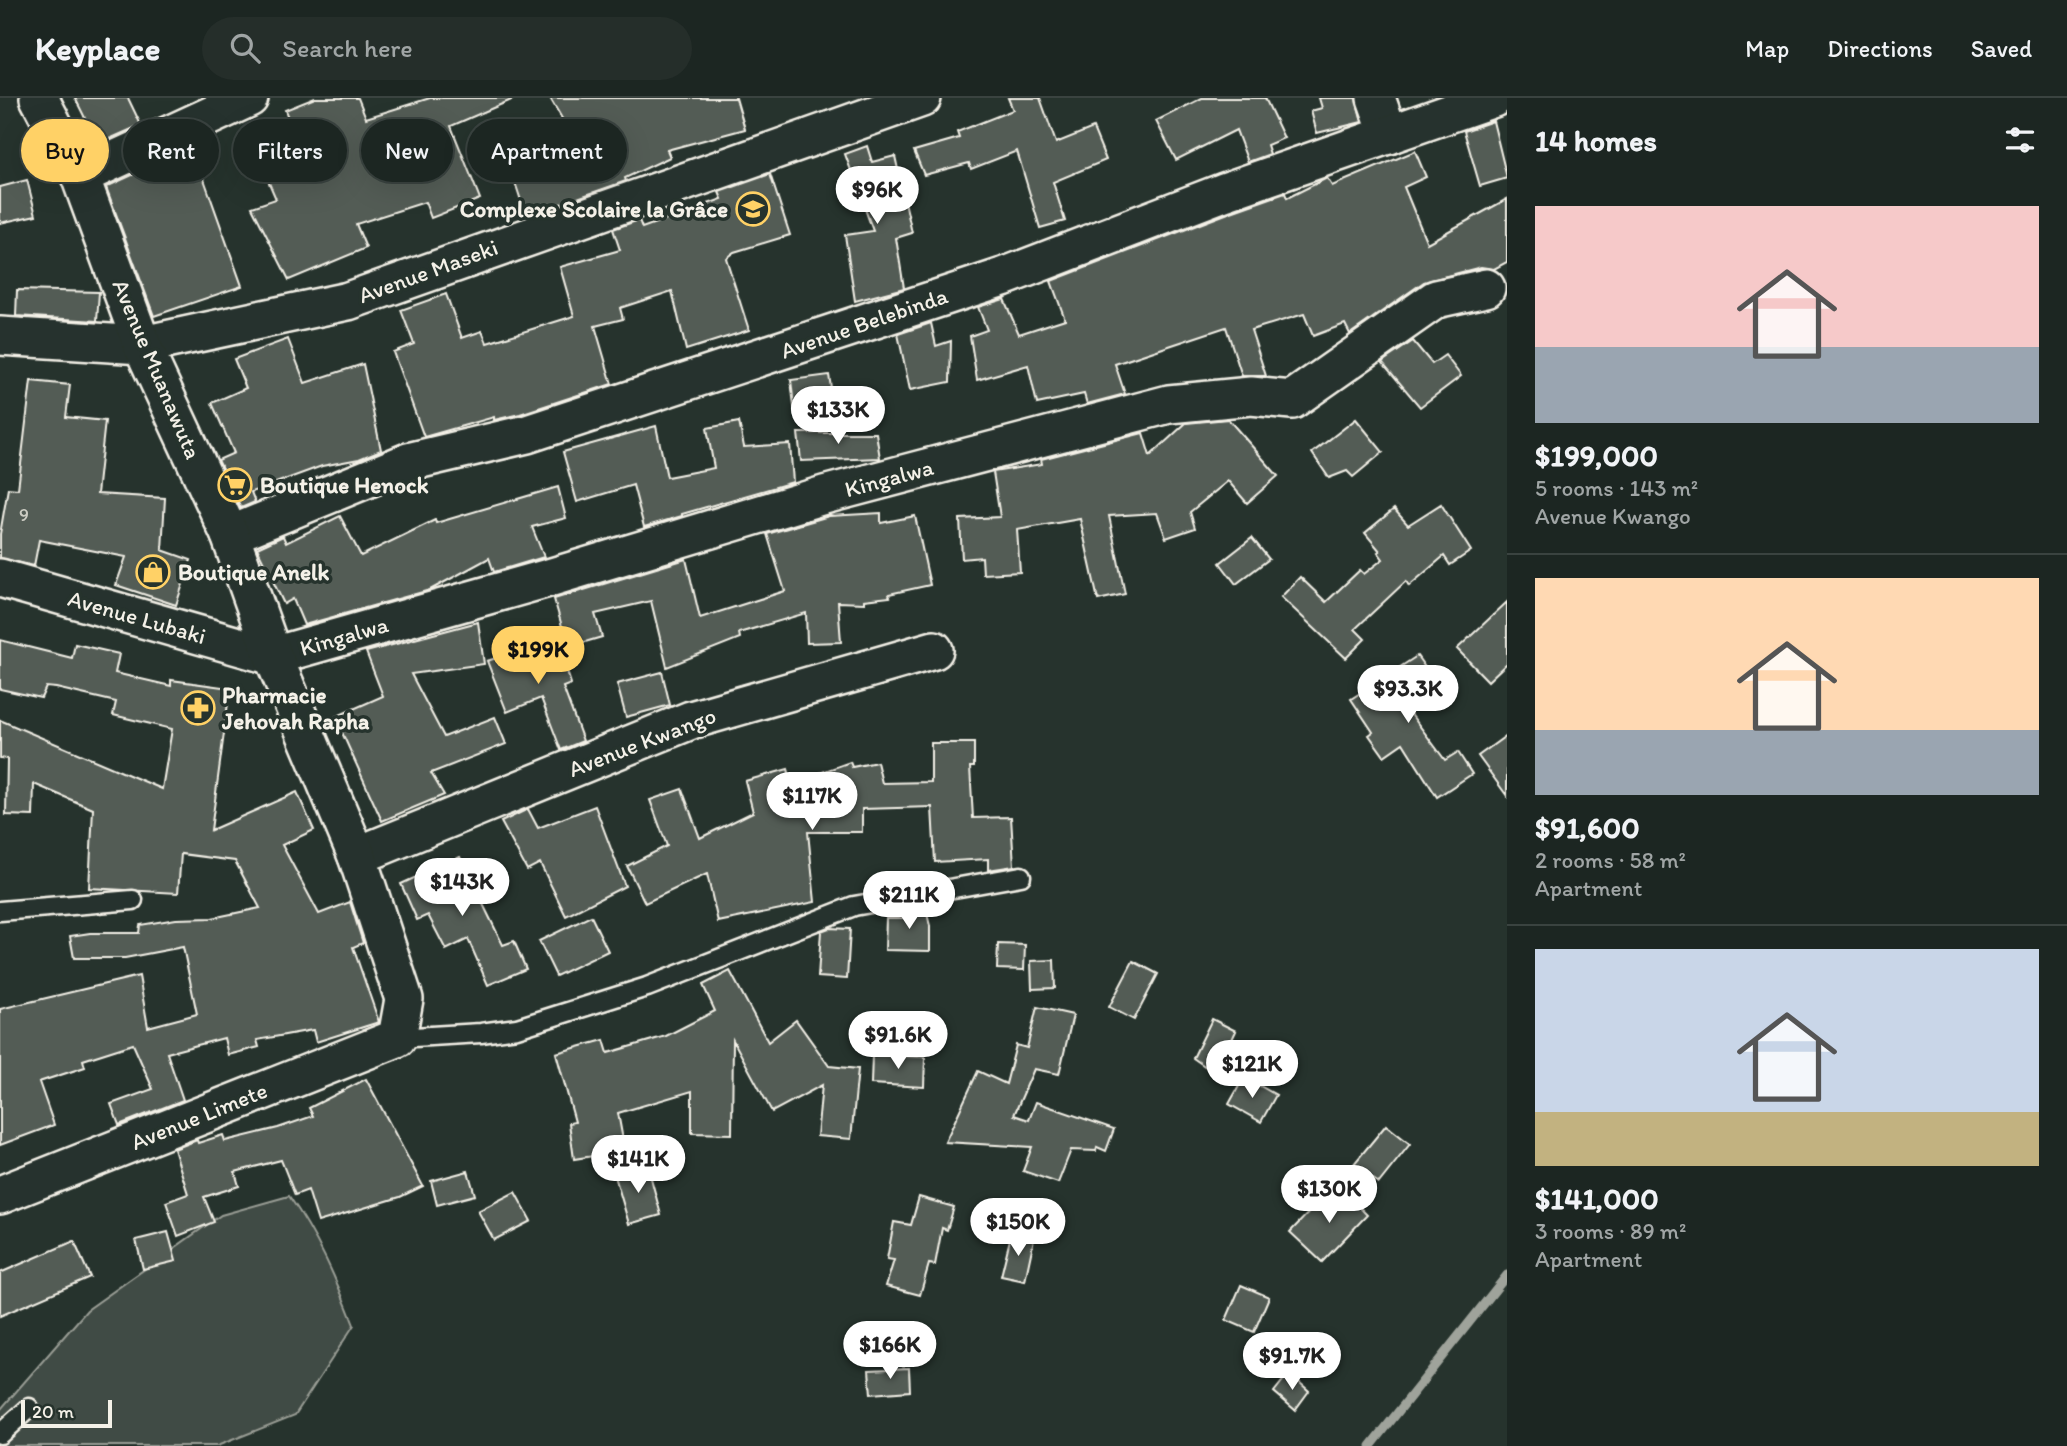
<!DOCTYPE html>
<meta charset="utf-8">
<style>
:root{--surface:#1c2622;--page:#252e2a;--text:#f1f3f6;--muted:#a0a5a5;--line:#3a4340;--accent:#ffd166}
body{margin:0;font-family:Itim,sans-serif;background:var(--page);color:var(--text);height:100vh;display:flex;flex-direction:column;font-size:26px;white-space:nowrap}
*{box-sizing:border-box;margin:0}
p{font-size:23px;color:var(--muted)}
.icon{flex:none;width:38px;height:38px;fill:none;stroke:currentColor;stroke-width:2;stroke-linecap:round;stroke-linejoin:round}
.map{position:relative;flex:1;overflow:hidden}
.details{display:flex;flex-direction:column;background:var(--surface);width:560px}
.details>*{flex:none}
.guide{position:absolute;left:21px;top:21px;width:665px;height:63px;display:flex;gap:14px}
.scale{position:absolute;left:21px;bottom:18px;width:91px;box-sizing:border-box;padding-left:7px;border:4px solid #f4f1e8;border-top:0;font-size:19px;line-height:24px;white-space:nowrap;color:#f4f1e8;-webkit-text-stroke:5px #26332d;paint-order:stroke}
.price{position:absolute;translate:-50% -60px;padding:0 16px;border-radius:24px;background:#fff;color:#222;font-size:23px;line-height:46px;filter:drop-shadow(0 2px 4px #0008)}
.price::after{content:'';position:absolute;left:50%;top:42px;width:21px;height:16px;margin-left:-10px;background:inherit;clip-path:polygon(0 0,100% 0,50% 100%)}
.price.selected{background:var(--accent);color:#111}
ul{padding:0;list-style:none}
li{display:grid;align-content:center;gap:14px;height:371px;padding:0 28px}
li+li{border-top:2px solid var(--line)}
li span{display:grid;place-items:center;height:217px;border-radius:0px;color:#555}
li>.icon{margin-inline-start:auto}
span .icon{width:126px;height:126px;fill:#fffc;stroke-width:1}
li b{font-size:30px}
h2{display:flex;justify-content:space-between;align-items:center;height:84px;padding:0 28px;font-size:30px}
.tag{padding:0 24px;border-radius:32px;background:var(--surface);box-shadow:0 7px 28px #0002,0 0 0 2px var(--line);font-size:24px;line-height:63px}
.tag.selected{background:var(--accent);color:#111}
header{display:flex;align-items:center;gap:42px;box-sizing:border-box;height:98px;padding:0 35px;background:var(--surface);border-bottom:2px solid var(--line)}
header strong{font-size:33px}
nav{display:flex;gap:38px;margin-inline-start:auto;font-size:24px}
.search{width:490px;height:63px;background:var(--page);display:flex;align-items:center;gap:18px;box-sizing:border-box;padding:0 24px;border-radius:38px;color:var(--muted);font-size:26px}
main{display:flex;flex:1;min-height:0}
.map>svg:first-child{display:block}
.green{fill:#414b45;stroke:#9a9e96;stroke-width:2}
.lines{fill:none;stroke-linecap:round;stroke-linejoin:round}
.stream{stroke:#9fa39b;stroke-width:9}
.building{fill:#525c55;stroke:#f4f1e8;stroke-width:2}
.service-casing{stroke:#f4f1e8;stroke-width:23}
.minor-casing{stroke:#f4f1e8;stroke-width:42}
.service{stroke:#26332d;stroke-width:18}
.minor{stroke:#26332d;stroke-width:37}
.labels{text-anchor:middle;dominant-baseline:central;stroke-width:7;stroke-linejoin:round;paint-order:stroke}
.number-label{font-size:19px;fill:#ccccc3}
.poi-label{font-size:23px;font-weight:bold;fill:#f4f1e8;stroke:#26332d;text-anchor:start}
.street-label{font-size:23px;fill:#f4f1e8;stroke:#26332d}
</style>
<header>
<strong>Keyplace</strong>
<div class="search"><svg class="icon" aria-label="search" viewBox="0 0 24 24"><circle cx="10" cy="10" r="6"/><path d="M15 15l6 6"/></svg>Search here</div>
<nav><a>Map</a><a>Directions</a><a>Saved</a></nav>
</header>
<main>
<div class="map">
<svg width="1507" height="1348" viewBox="0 0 1507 1348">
<rect width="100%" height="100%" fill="#26332d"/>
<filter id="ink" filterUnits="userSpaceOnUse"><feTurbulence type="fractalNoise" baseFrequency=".0143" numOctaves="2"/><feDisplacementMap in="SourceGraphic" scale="14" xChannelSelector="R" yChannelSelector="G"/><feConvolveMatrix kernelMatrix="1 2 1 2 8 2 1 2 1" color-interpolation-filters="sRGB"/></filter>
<g filter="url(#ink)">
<path class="green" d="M289 1098C318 1139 336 1181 354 1227L295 1317 217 1348H0V1312L87 1212 221 1117Z"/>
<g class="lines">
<path class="stream" d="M1371 1348 1507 1177"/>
</g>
<g class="building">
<path d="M75 0H128L141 27 98 46Z"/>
<path d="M315 0H358L366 20 430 0H516L451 28 480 101 431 120 425 104 356 126 366 150 289 182 252 109 276 101 263 71 302 55 285 12Z"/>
<path d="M550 0H736L745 31 667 52 670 59 625 80 626 83 526 118 513 78 582 55Z"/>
<path d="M1008 0H1040L1056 45 1093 30 1106 62 1053 84 1065 123 1040 130 1017 53 971 71 969 65 924 77 914 53 959 40 957 34 1013 12Z"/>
<path d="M1202 0H1265L1284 40 1267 47 1270 56 1248 64 1236 32 1176 62 1156 23Z"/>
<path d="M1319 0H1356L1362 24 1317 35 1311 13 1322 10Z"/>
<path d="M1493 23 1507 80 1480 88 1464 33Z"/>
<path d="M867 48 872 64 895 58 912 135 896 140 904 190 855 203 845 137 873 133 845 56Z"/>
<path d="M194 53 242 188 154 218 106 89 176 57Z"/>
<path d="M1415 53 1426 79 1404 89 1427 145 1507 101V164L1494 171 1481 169 1424 184 1350 236 1345 226 1313 238 1304 216 1251 232 1266 278H1242L1226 229 1115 266 1125 296 1087 306 1084 296 1037 306 1028 267 977 282 970 238 987 232 978 209 1004 201 1019 236 1065 221 1051 183 1231 114 1285 95 1287 100 1327 80 1332 88Z"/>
<path d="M770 76 790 137 734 154 726 160 749 232 686 252 672 193 620 210 623 221 595 228 612 286 520 316 494 322V319L424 339 393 254 414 246 401 212 446 196 462 240 482 233 487 245 574 218 560 169 620 152 613 131 639 122 642 130 722 101 719 94Z"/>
<path d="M27 82 36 117 0 125V89Z"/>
<path d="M17 192 99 194 97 223 16 218Z"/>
<path d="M931 225 936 248 951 243 950 284 910 292 898 236Z"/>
<path d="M288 241 305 285 363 266 381 352 359 361 322 368 251 394 255 404 241 410 218 362 234 355 212 305 246 290 234 261Z"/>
<path d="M1413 243 1432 266 1445 257 1461 278 1420 309 1382 264Z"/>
<path d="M829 277 834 309 795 317 791 282Z"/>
<path d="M31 283 70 287 66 319 105 323 97 396 165 400 162 452 191 462 176 507 116 487 126 459 39 442 34 468 0 460V436L8 390 18 391Z"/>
<path d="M1228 321 1278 378 1247 405 1228 383 1190 414 1195 430 1166 440 1157 415 1109 418 1125 496 1098 502 1080 421 1017 432 1020 474 983 476 982 459 962 461 960 421 1000 419 993 374 1042 366 1041 361 1143 335 1150 358 1186 325Z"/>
<path d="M1356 321 1383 354 1353 379 1347 373 1329 380 1312 355Z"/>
<path d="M739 324 744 349 790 346 793 384 682 416V418L644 429 633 387 577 404 563 354 656 328 667 379 714 370 707 330Z"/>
<path d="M798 335H876L880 360 801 363Z"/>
<path d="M558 389 566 420 532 429 544 459 494 474 489 460 430 492 304 527 293 501 284 506 257 450 283 438 286 445 340 418 361 458 435 422 436 425Z"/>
<path d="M1441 406 1471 453 1450 467 1444 458 1409 488 1406 483 1355 531 1365 541 1346 560 1281 499 1300 479 1326 504 1360 472 1364 476 1383 461 1378 454 1380 453 1365 435 1394 411 1408 427Z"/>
<path d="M881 415V425L915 418 930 487 889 496 890 499 864 502V505L838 504 841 544 807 545 806 515 739 535 740 540 667 569 651 503 595 516 602 539 568 549 554 501 686 461 700 520 785 493 767 436 829 418Z"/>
<path d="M1252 440 1269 461 1236 486 1220 465Z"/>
<path d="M1507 504V565L1488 583 1457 551Z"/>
<path d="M478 524 484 566 411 576 444 639 495 619 506 646 431 675 444 697 382 723 335 619 383 598 366 554Z"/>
<path d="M557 541 571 586 563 589 583 643 561 652 541 600 507 614 487 563Z"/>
<path d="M0 542 72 560 75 546 119 556 115 575 171 588V582L230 590 211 732 297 694 314 732 282 747 319 816 350 804 363 845 353 849 379 924 316 944 313 932 257 942 259 949 228 957 224 940 167 955 183 1002 119 1027 111 1006 153 991 133 946 83 962 85 969 39 984 54 1027 0 1047V911L139 878 148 929 197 916 183 849 125 860H74L70 838 90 835H139L140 827 176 821 212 820 260 810 235 763 181 756 178 795 89 790 93 711 34 686 33 718 6 717 7 661 0 660V622L162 691 172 631 113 617 116 604 56 590 46 589 41 600 0 591Z"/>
<path d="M1417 558 1436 585 1404 607 1445 662 1458 654 1472 676 1437 699 1403 645 1384 658 1369 637 1373 634 1351 601Z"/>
<path d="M662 574 670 607 626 619 617 586Z"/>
<path d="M1507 637V698L1478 658Z"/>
<path d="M931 645H974V669H970L973 720 1011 719 1014 768 988 772V761L935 764 932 709 862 711V734H808L815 804 718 824 707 776 645 805 627 768 667 748 650 702 682 691 700 740 753 714 745 683 788 671 792 685 850 664 852 669 877 664 882 685 931 684Z"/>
<path d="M595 708 625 788 566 818 540 765 527 772 501 724 528 711 538 730Z"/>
<path d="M460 759 503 847 514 843 526 871 488 887 468 841 446 852 428 817 417 822 401 786Z"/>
<path d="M925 807 930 828V853L885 852 886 820H903L901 811Z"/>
<path d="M591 818 608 853 556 878 539 843Z"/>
<path d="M829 830 850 831 847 881 818 879 821 833Z"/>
<path d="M998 846 1025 847 1024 872 997 871Z"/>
<path d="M1054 862 1055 890 1032 891 1031 863Z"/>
<path d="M1133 863 1158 876 1134 922 1109 909Z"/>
<path d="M730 873 768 944 796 922 829 968 858 971 851 1041 817 1038 822 987 772 1014 733 942 732 1036 692 1035V993L618 1015 625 1053 574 1061 569 1025 575 1024 556 955 604 942 608 955 666 938 715 913 703 887Z"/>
<path d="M1037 909 1073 917 1059 976 1034 971 1014 1017 1029 1022 1036 1004 1114 1031 1106 1053 1097 1049 1096 1053 1071 1052 1058 1085 1023 1073 1032 1049 945 1044 978 973 1006 986 1016 947 1027 950Z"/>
<path d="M1212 921 1236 933 1216 976 1193 960Z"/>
<path d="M872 957 925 959 924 989 871 986Z"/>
<path d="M1244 979 1276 997 1261 1024 1229 1006Z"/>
<path d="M366 981 423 1088 400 1099 318 1124 308 1092 295 1097 281 1062 235 1074 239 1088 204 1099 214 1124 178 1138 166 1104 188 1096 174 1051 197 1042 198 1045 223 1037 225 1043 278 1030 313 1018 309 1010Z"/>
<path d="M1386 1027 1410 1046 1379 1085 1353 1067Z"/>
<path d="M648 1069 661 1117 629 1126 615 1078Z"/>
<path d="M468 1073 475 1097 437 1107 431 1083Z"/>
<path d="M1342 1091 1367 1117 1322 1164 1290 1134 1317 1106 1322 1111Z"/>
<path d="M515 1094 531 1123 494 1142 478 1113Z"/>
<path d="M919 1099 954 1109 947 1132 942 1130 935 1167 929 1166 920 1197 886 1188 894 1162 887 1161 894 1124 911 1127Z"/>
<path d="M168 1134 176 1163 143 1171 136 1142Z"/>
<path d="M1011 1137 1034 1141 1025 1183 1001 1178Z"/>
<path d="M74 1143 90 1179 0 1218V1175Z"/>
<path d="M1241 1187 1269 1199 1254 1234 1226 1222Z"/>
<path d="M909 1270 910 1293 871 1296 869 1272Z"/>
<path d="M1289 1275 1309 1293 1295 1312 1274 1294Z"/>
</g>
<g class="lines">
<defs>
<g id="service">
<path d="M0 813 133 802"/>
<path d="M397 940 481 935 517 930 647 889 854 808 1021 778"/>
<path d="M0 1336 29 1310"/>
</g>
<g id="minor">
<path d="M1376 0 1389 37"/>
<path d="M80 78 249 0"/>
<path d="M0 238 142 247 348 203 922 0"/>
<path d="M230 437 408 364 527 336 1003 179 1224 94 1494 0"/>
<path d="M0 480 273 558 552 479 824 397 1169 306 1251 298 1292 302 1436 201 1486 190"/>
<path d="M357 758 691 622 934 552"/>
<path d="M0 1097 397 940 404 901 357 758 273 558 230 437 142 247 80 78 39 0"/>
</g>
</defs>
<use href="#service" class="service-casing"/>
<use href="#minor" class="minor-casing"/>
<use href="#service" class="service"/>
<use href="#minor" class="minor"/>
</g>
</g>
<defs>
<symbol id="school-ring" viewBox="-11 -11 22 22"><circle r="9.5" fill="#26332d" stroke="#ffd166" stroke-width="1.5"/><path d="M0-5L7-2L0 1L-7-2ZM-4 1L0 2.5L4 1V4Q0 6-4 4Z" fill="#ffd166"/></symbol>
<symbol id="supermarket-ring" viewBox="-11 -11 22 22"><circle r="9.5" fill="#26332d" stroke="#ffd166" stroke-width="1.5"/><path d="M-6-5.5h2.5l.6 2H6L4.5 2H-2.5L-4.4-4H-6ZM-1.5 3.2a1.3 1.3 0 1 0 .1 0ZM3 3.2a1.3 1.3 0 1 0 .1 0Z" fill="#ffd166"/></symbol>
<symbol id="shop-ring" viewBox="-11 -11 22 22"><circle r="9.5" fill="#26332d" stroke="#ffd166" stroke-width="1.5"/><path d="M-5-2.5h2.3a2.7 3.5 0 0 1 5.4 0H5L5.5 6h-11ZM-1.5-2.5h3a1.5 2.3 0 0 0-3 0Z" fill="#ffd166"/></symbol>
<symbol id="pharmacy-ring" viewBox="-11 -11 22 22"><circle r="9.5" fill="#26332d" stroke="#ffd166" stroke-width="1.5"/><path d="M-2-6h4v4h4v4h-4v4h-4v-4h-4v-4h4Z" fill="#ffd166"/></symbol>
</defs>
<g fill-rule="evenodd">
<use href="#school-ring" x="734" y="92" width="38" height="38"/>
<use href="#supermarket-ring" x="216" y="368" width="38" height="38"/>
<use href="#shop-ring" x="134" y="455" width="38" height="38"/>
<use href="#pharmacy-ring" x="179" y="591" width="38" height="38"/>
</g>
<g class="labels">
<g class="number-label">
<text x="24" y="416">9</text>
</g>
<g class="poi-label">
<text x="728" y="111" text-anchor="end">Complexe Scolaire la Grâce</text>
<text x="260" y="387">Boutique Henock</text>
<text x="178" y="474">Boutique Anelk</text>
<text x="222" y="597">Pharmacie<tspan x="222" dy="26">Jehovah Rapha</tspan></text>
</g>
<g class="street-label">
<text transform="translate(428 173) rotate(-20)">Avenue Maseki</text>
<text transform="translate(864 225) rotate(-19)">Avenue Belebinda</text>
<text transform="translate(157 271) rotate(67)">Avenue Muanawuta</text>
<text transform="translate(889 380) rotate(-15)">Kingalwa</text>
<text transform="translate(137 519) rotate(16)">Avenue Lubaki</text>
<text transform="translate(344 538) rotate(-16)">Kingalwa</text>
<text transform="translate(642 644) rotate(-21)">Avenue Kwango</text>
<text transform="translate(199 1018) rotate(-22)">Avenue Limete</text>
</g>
</g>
</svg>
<div class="scale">20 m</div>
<b class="price" style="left:877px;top:128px">$96K</b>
<b class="price" style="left:838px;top:348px">$133K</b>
<b class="price selected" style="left:538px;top:588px">$199K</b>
<b class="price" style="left:1408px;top:627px">$93.3K</b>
<b class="price" style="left:812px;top:734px">$117K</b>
<b class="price" style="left:462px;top:820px">$143K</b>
<b class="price" style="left:909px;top:833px">$211K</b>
<b class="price" style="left:898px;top:973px">$91.6K</b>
<b class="price" style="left:1252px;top:1002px">$121K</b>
<b class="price" style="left:638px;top:1097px">$141K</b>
<b class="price" style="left:1329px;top:1127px">$130K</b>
<b class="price" style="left:1018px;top:1160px">$150K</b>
<b class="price" style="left:890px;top:1283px">$166K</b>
<b class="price" style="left:1292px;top:1294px">$91.7K</b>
<div class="guide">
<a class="tag selected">Buy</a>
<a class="tag">Rent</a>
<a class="tag">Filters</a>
<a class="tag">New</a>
<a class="tag">Apartment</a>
</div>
</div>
<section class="details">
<h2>14 homes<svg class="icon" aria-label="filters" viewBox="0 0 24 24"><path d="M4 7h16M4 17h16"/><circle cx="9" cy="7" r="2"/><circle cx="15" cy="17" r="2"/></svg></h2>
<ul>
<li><span style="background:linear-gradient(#f6c9c9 65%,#9aa5b1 0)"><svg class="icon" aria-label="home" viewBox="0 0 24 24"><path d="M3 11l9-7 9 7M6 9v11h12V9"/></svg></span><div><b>$199,000</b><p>5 rooms · 143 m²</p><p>Avenue Kwango</p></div></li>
<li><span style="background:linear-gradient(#ffd9b3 70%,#9aa5b1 0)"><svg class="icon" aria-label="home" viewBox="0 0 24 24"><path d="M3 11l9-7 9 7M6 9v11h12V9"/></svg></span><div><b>$91,600</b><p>2 rooms · 58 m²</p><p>Apartment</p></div></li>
<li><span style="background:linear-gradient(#c9d6e8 75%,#c2b280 0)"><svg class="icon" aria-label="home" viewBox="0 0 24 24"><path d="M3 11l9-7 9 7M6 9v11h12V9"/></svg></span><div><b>$141,000</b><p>3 rooms · 89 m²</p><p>Apartment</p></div></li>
</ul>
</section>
</main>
